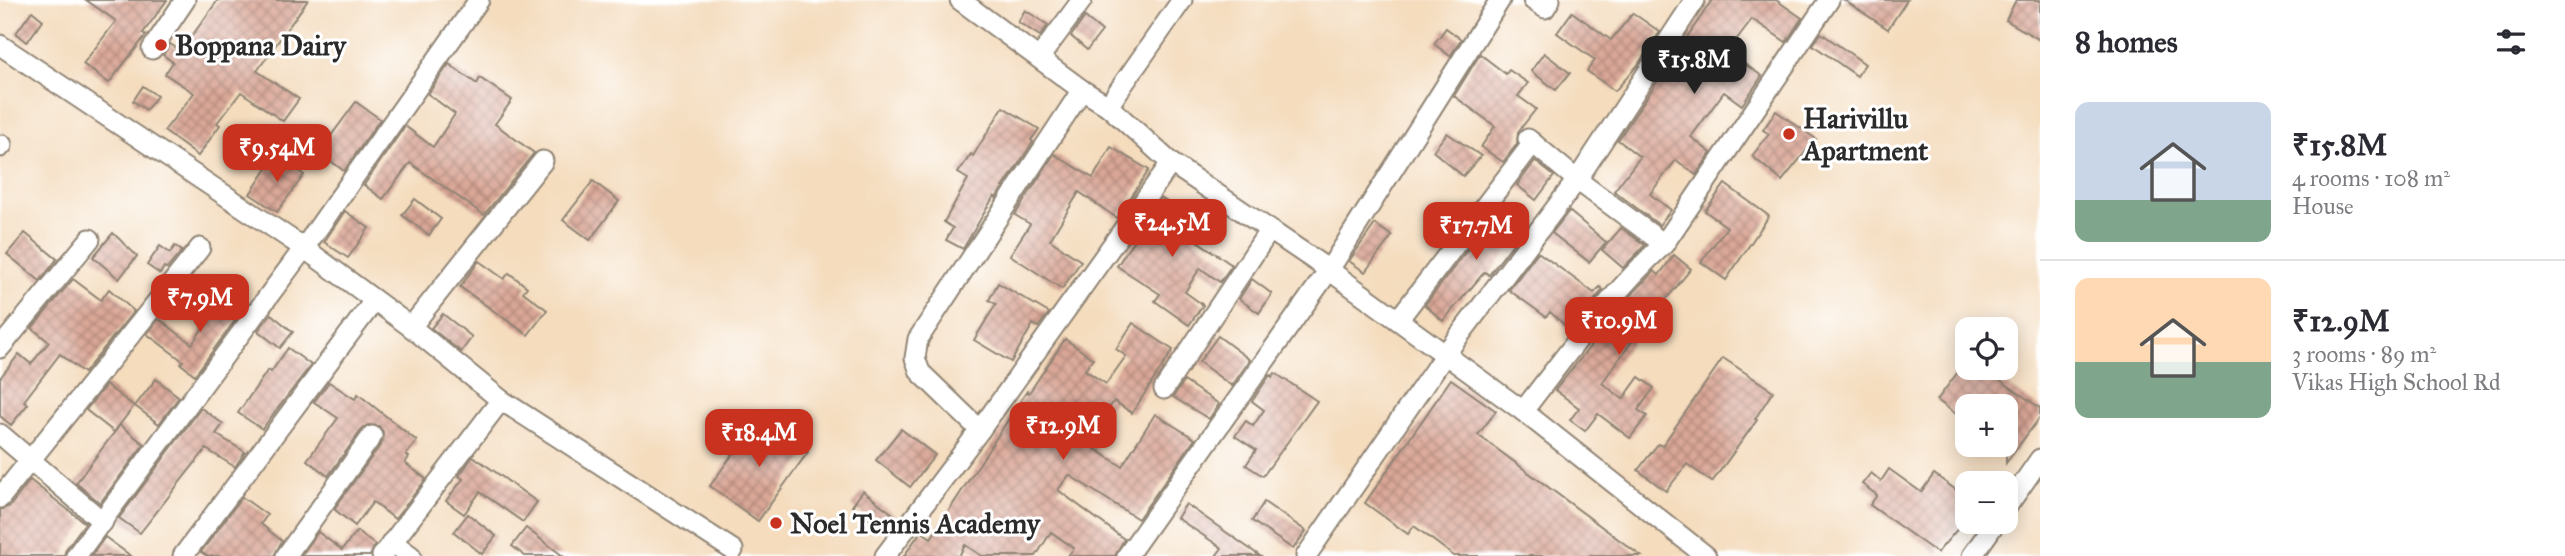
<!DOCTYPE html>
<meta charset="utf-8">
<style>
:root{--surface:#fff;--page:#f7f7f7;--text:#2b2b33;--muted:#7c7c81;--line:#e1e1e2;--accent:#c8321e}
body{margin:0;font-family:"IM FELL Great Primer",serif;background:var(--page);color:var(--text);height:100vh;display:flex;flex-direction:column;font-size:26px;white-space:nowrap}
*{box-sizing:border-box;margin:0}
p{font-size:23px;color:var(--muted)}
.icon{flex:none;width:38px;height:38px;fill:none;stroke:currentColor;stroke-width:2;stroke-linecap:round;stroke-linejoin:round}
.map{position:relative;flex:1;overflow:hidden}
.side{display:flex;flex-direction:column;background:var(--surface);width:525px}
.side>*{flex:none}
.tools{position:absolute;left:1955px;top:317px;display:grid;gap:14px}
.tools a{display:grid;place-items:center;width:63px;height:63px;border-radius:14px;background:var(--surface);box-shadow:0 4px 18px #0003;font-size:35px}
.price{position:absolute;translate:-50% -60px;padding:0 16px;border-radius:14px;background:var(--accent);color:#fff;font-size:23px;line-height:46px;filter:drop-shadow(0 2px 4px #0008)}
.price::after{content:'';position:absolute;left:50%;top:42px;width:21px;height:16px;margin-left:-10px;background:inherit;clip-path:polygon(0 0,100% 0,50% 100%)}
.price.active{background:#222;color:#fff}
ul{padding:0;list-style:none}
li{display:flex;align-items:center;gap:21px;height:175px;padding:0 35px}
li+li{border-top:2px solid var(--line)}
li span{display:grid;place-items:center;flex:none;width:196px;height:140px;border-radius:14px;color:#555}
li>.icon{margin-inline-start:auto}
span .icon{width:84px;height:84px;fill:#fffc;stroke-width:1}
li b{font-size:30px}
h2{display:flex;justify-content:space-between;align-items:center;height:84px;padding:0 35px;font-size:30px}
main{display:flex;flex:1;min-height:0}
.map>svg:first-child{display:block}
.building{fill:url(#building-cross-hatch)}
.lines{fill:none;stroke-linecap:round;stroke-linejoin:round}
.minor-casing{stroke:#908474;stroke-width:23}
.minor{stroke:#fff;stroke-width:19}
.poi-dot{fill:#c8321e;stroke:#fff;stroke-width:2.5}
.labels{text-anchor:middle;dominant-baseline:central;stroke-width:6;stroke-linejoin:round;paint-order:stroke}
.poi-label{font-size:28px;font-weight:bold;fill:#2b2b2b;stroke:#fff;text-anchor:start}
</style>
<main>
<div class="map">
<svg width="2040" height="556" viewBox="0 0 2040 556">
<defs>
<pattern id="building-cross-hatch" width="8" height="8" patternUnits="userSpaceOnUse" patternTransform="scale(1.75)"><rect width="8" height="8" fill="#daa797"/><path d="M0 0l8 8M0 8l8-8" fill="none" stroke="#b1887b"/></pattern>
</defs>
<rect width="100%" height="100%" fill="#fff"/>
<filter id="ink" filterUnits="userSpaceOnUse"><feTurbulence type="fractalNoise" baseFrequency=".0143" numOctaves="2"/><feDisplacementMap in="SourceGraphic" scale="14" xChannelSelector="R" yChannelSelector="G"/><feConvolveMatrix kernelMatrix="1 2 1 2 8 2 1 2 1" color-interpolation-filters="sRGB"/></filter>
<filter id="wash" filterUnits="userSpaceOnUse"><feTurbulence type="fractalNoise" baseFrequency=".00686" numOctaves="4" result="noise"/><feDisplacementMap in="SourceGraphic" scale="28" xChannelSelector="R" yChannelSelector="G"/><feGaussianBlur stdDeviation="1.57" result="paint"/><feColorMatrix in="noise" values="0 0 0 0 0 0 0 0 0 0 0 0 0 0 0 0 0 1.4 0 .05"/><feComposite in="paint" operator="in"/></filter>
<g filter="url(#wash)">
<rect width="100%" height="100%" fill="#f4dcbd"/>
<g id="blocks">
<g class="building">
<path d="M86 0H167L143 33 146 35 109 83 83 64 116 21Z"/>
<path d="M218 0H308L257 71 299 99 283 121 241 92 217 123 220 125 198 156 164 131 194 93 165 74 173 62 163 55 170 44 181 51Z"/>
<path d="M1712 0H1776L1802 18 1786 42 1752 19 1727 52 1762 76 1742 105 1724 92 1691 137 1711 153 1696 175 1676 160 1650 194 1671 210 1659 225 1614 191 1640 157 1618 140Z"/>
<path d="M1844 0H1907L1888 29Z"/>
<path d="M2016 0H2040V40L2006 20Z"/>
<path d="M1025 10 1048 25 1040 36 1018 22Z"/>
<path d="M32 11 43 20 27 42 16 33Z"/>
<path d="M1572 12 1611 40 1633 13 1660 32 1637 66 1615 91 1587 71 1595 60 1557 33Z"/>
<path d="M1085 17 1102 31 1087 50 1071 36Z"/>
<path d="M1446 28 1461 39 1450 56 1434 44Z"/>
<path d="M1821 33 1865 64 1857 76 1813 45Z"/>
<path d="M1544 53 1570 73 1556 90 1531 71Z"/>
<path d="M1480 54 1506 74 1509 70 1528 83 1518 96 1536 109 1518 132 1517 144 1503 162 1481 147 1495 126 1454 96Z"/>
<path d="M449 64 477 84 480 78 512 100 495 124 534 153 484 215 410 163 383 199 364 185 405 126 433 147 455 114 428 94Z"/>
<path d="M143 86 157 96 146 110 133 101Z"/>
<path d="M356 102 380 119 344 171 319 152Z"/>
<path d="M1003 107 1039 129 1031 140 1033 142 996 198 994 196 963 249 946 240 953 228 944 222 968 179 958 173 971 154 973 156Z"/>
<path d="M1776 111 1816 139 1782 181 1752 156 1769 134 1763 130Z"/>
<path d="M1447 133 1481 156 1463 176 1433 151Z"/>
<path d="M1111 147 1149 170 1117 218 1079 192 1050 240 1081 261 1062 289 1010 255 1030 224 1015 215 1054 154 1093 178Z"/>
<path d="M276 155 304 175 277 212 250 194Z"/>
<path d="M1535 161 1554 176 1536 200 1517 185Z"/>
<path d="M593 181 619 201 590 240 563 220Z"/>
<path d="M1725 184 1769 216 1726 280 1701 262 1727 227 1705 211Z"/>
<path d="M1161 198 1202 224 1193 238 1232 265 1220 282 1200 268 1185 292 1203 305 1189 325 1155 301 1160 294 1117 266Z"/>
<path d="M415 199 441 219 429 235 402 215Z"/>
<path d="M1501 206 1523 223 1514 234 1518 237 1489 275 1485 272 1482 275 1443 321 1425 305Z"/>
<path d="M345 211 369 228 348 258 324 242Z"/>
<path d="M1569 211 1606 242 1589 262 1552 233Z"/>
<path d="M1375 224 1392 236 1365 272 1349 261Z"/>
<path d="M1621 228 1645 245 1623 268 1602 250Z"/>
<path d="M25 233 57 259 40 281 7 254Z"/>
<path d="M113 233 137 256 119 279 93 257Z"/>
<path d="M160 246 170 253 175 246 182 251 167 269 164 267 160 274 147 265Z"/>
<path d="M1538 252 1594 293 1600 287 1603 290 1570 330 1550 312 1546 317 1509 290Z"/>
<path d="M1674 255 1691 269 1633 340 1602 383 1623 399 1639 377 1654 388 1638 410 1647 416 1630 438 1598 414 1585 431 1570 420 1579 408 1555 390 1635 291 1654 271 1659 275Z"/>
<path d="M479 261 504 279 509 273 527 287 523 292 547 310 528 335 460 287Z"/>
<path d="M73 279 101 300 109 289 134 311 84 373 60 354 24 401 28 404 11 425 0 416V378L19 354 31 364 49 342 32 328Z"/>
<path d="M1252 279 1272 294 1259 313 1239 299Z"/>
<path d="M998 283 1049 313 1038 327 1033 324 1011 362 974 340 996 304 989 300Z"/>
<path d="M228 291 247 304 195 375 181 364 183 361 147 334 159 319 192 344Z"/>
<path d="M271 314 293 332 280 348 258 331Z"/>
<path d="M443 314 472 337 461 352 431 328Z"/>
<path d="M1133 323 1173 350 1132 413 1114 401 1092 434 1101 440 1095 449 1122 466 1155 414 1195 439 1138 519 1069 475 1058 490 1124 539 1115 556H1068L1074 548 1051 532 1036 556H982L965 545 959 556H904L921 531 931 538 1027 391 1029 393 1065 339 1093 359 1085 370 1106 384 1126 356 1116 349Z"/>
<path d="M1218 336 1250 360 1232 386 1199 362Z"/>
<path d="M288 348 311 365 262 429 238 413 268 370 271 372Z"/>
<path d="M1723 358 1773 391 1755 419 1757 420 1712 482 1687 464 1666 491 1638 470 1658 444 1662 446Z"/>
<path d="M1961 368H1983L2040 408V417L2006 463V406H1967V422L1937 400Z"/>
<path d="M1275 373 1317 401 1263 476 1246 465 1256 450 1235 436 1246 421 1253 426 1264 410 1252 401 1270 375 1272 377Z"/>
<path d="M156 379 179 397 159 424 135 406Z"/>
<path d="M1451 379 1496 411 1478 435 1641 556H1454L1414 526 1408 534 1365 503Z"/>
<path d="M1184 381 1219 404 1209 419 1173 397Z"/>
<path d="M329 382 355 399 358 394 417 441 406 455 409 457 405 463 426 479 395 519 373 502 355 526 334 509 382 443 383 432 379 426 368 425 363 428 328 476 307 460 338 418 314 402Z"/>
<path d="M106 385 134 406 114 432 86 410Z"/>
<path d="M201 408 223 424 216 434 245 452 235 467 206 449 140 533 119 518Z"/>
<path d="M759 417 808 452 758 521 710 486Z"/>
<path d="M120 425 144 444 100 503 76 483Z"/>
<path d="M901 429 935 455 910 487 876 460Z"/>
<path d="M473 456 537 502 523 522 480 492 464 514 446 501 463 479 459 476Z"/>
<path d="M1889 469 1921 492 1934 474 1967 498V518L1937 553 1870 505 1877 495 1862 484 1871 473 1881 481Z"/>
<path d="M30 480 85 523 66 549 64 556H0V510L10 506Z"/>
<path d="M863 491 898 518 887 532 852 506Z"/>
<path d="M242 497 267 515 261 524 282 541 274 556H207L201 552Z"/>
<path d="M1264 502 1306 531 1293 549 1252 521Z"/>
<path d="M1186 504 1260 556H1216L1222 548 1177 518Z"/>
<path d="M468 514 496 536 482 554 454 532Z"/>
<path d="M526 528 563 556H525L512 546Z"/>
<path d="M357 531 375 545 370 556H301L318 532 342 550Z"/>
<path d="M105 537 131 556H91Z"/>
</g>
</g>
</g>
<g filter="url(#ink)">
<use href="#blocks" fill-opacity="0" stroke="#908474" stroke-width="2"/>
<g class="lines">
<defs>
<g id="minor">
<path d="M960 0 1082 90 1108 106 1171 163 1329 270 1523 411 1706 556"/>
<path d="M1533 0 1545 8 1550 0"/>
<path d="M0 45 304 248 411 327 543 161"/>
<path d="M152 49 185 0"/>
<path d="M1039 58 1082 0"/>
<path d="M1108 106 1182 0"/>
<path d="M1528 139 1577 180 1664 244"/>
<path d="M0 147 2 145"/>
<path d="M1398 320 1533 143"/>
<path d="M411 327 501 400 733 550"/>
<path d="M0 348 90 239"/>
<path d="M1164 389 1269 231"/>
<path d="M1523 411C1568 353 1610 294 1664 244L1829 0"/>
<path d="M980 430 920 372 915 358 918 339 1082 90"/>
<path d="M0 434 103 522"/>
<path d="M0 498 200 248"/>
<path d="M2006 508 2040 459"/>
<path d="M392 542 411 556"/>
<path d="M76 556 304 248 479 0"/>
<path d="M183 556 374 301"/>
<path d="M286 556 372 436"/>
<path d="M382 556 501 400"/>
<path d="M885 556 980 430 1171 163"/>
<path d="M1127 556 1329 270 1500 0"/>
<path d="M1306 556 1446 353 1577 180 1695 0"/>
<path d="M1972 556 1996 522"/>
</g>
</defs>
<use href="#minor" class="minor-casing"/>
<use href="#minor" class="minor"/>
</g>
</g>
<g class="poi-dot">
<circle cx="161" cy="45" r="7"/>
<circle cx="1789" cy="134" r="7"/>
<circle cx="776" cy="523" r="7"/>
</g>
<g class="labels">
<g class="poi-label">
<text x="175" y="45">Boppana Dairy</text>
<text x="1803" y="118">Harivillu<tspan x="1803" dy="32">Apartment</tspan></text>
<text x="790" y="523">Noel Tennis Academy</text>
</g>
</g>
</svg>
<div class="tools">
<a><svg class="icon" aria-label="locate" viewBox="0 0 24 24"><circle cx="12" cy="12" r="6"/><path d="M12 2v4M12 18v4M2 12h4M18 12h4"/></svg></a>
<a>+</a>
<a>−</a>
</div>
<b class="price active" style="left:1694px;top:96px">₹15.8M</b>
<b class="price" style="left:277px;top:184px">₹9.54M</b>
<b class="price" style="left:1172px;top:259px">₹24.5M</b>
<b class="price" style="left:1476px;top:262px">₹17.7M</b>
<b class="price" style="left:200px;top:334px">₹7.9M</b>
<b class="price" style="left:1619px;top:357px">₹10.9M</b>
<b class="price" style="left:1063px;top:462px">₹12.9M</b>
<b class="price" style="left:759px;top:469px">₹18.4M</b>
</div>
<section class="side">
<h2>8 homes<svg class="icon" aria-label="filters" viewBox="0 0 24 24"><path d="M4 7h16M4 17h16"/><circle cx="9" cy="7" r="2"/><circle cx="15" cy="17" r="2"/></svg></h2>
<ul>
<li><span style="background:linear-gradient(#c9d6e8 70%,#7fa58c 0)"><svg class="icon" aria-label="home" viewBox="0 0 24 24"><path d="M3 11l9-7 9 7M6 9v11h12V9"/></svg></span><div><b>₹15.8M</b><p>4 rooms · 108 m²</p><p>House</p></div></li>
<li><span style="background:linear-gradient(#ffd9b3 60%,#7fa58c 0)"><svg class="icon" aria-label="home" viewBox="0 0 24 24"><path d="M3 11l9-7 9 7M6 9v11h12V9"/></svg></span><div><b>₹12.9M</b><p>3 rooms · 89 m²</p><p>Vikas High School Rd</p></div></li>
</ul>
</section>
</main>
